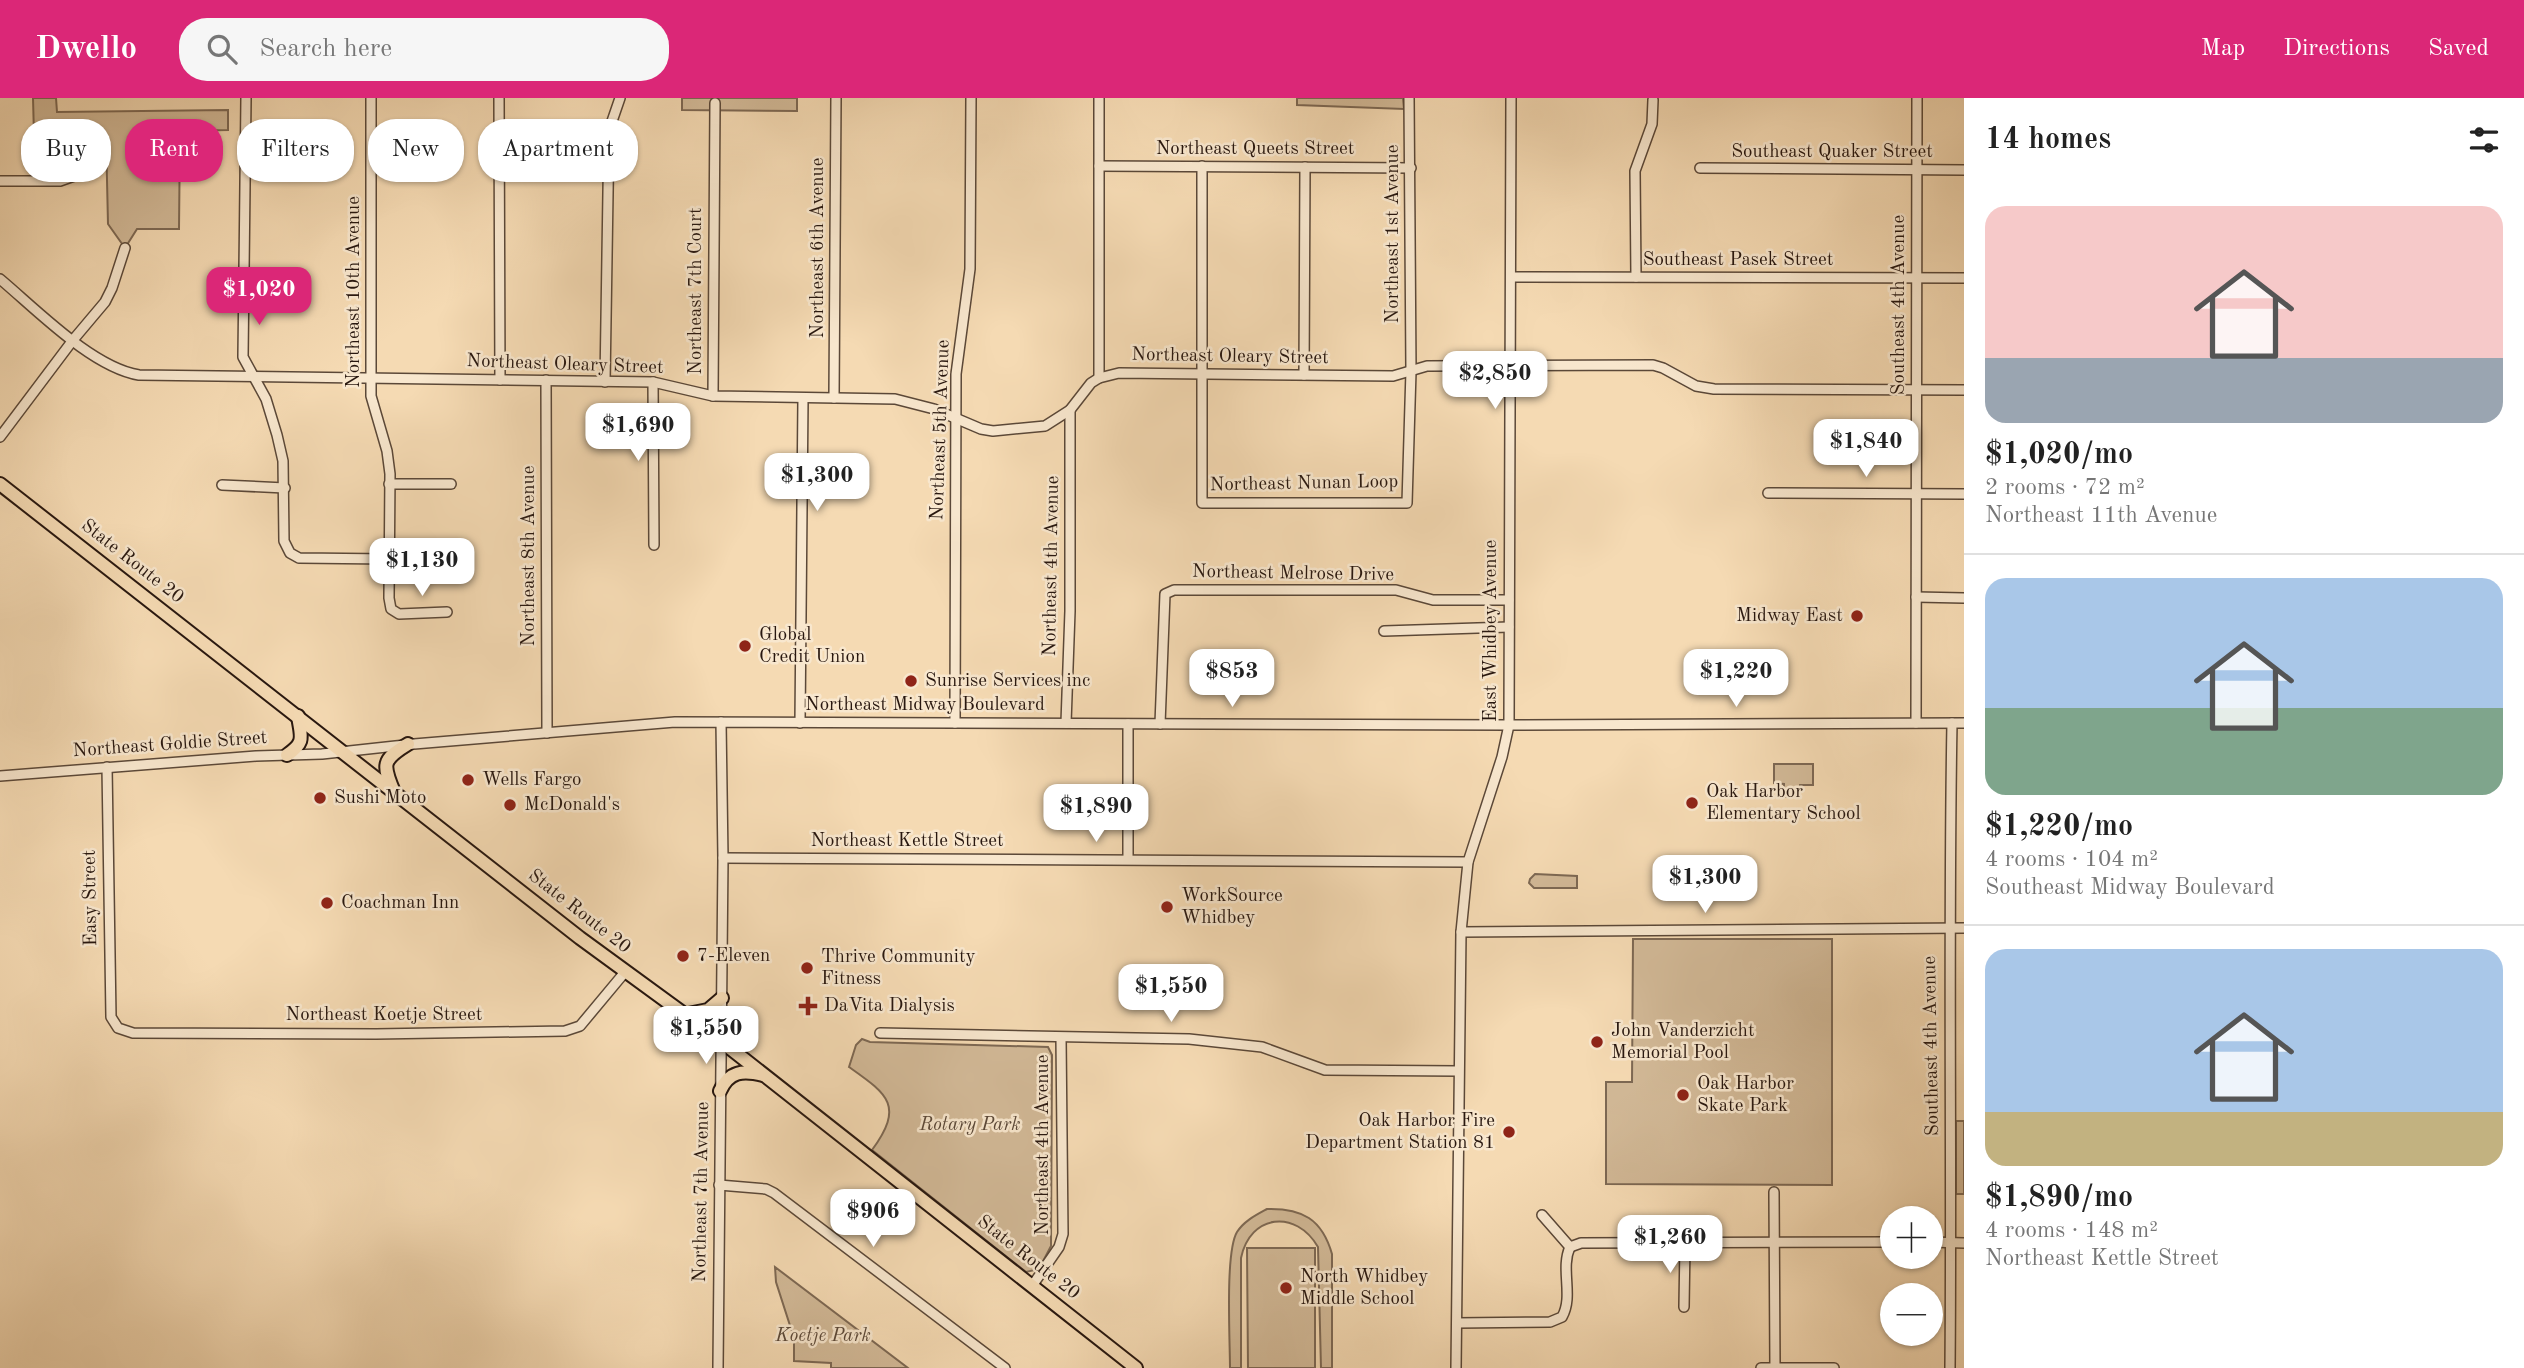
<!DOCTYPE html>
<meta charset="utf-8">
<style>
:root{--surface:#fff;--page:#f6f6f6;--text:#222;--muted:#767676;--line:#e0e0e0;--accent:#db2777}
body{margin:0;font-family:"Old Standard TT",serif;background:var(--page);color:var(--text);height:100vh;display:flex;flex-direction:column;font-size:26px;white-space:nowrap}
*{box-sizing:border-box;margin:0}
p{font-size:23px;color:var(--muted)}
.icon{flex:none;width:38px;height:38px;fill:none;stroke:currentColor;stroke-width:2;stroke-linecap:round;stroke-linejoin:round}
.map{position:relative;flex:1;overflow:hidden}
.details{display:flex;flex-direction:column;background:var(--surface);width:560px}
.details>*{flex:none}
.banner{position:absolute;left:21px;top:21px;width:665px;height:63px;display:flex;gap:14px}
.tools{position:absolute;left:1880px;top:1108px;display:grid;gap:14px}
.tools a{display:grid;place-items:center;width:63px;height:63px;border-radius:50%;background:var(--surface);box-shadow:0 2px 5px #0004;font-size:35px}
.price{position:absolute;translate:-50% -60px;padding:0 16px;border-radius:14px;background:#fff;color:#222;font-size:23px;line-height:46px;filter:drop-shadow(0 2px 4px #0008)}
.price::after{content:'';position:absolute;left:50%;top:42px;width:21px;height:16px;margin-left:-10px;background:inherit;clip-path:polygon(0 0,100% 0,50% 100%)}
.price.current{background:var(--accent);color:#fff}
ul{padding:0;list-style:none}
li{display:grid;align-content:center;gap:14px;height:371px;padding:0 21px}
li+li{border-top:2px solid var(--line)}
li span{display:grid;place-items:center;height:217px;border-radius:21px;color:#555}
li>.icon{margin-inline-start:auto}
span .icon{width:126px;height:126px;fill:#fffc;stroke-width:1}
li b{font-size:30px}
h2{display:flex;justify-content:space-between;align-items:center;height:84px;padding:0 21px;font-size:30px}
.chip{padding:0 24px;border-radius:28px;background:var(--surface);box-shadow:0 2px 5px #0004;font-size:24px;line-height:63px}
.chip.current{background:var(--accent);color:#fff}
header{display:flex;align-items:center;gap:42px;box-sizing:border-box;height:98px;padding:0 35px;background:var(--accent);color:#fff}
header strong{font-size:33px}
nav{display:flex;gap:38px;margin-inline-start:auto;font-size:24px}
.search{width:490px;height:63px;background:var(--page);display:flex;align-items:center;gap:18px;box-sizing:border-box;padding:0 24px;border-radius:28px;color:var(--muted);font-size:26px}
main{display:flex;flex:1;min-height:0}
.map>svg:first-child{display:block}
.green{fill:#d2b997;stroke:#7d6853;stroke-width:2}
.lines{fill:none;stroke-linecap:round;stroke-linejoin:round}
.minor-casing{stroke:#5b4838;stroke-width:12}
.major-casing{stroke:#28170f;stroke-width:16}
.minor{stroke:#f8e7ce;stroke-width:9}
.major{stroke:#f5dab3;stroke-width:12}
.poi-dot{fill:#8f2418;stroke:#f8e7ce;stroke-width:2.5}
.labels{text-anchor:middle;dominant-baseline:central;stroke-width:5;stroke-linejoin:round;paint-order:stroke}
.street-label{font-size:19px;fill:#28170f;stroke:#f8e7ce}
.poi-label{font-size:19px;fill:#28170f;stroke:#f8e7ce;text-anchor:start}
.park-label{font-size:19px;font-style:italic;fill:#5b4838;stroke:#f8e7ce}
</style>
<header>
<strong>Dwello</strong>
<div class="search"><svg class="icon" aria-label="search" viewBox="0 0 24 24"><circle cx="10" cy="10" r="6"/><path d="M15 15l6 6"/></svg>Search here</div>
<nav><a>Map</a><a>Directions</a><a>Saved</a></nav>
</header>
<main>
<div class="map">
<svg width="1964" height="1270" viewBox="0 0 1964 1270">
<rect width="100%" height="100%" fill="#f5dab3"/>
<filter id="stains"><feTurbulence type="fractalNoise" baseFrequency=".00286" numOctaves="4"/><feColorMatrix values="0 0 0 0 .2 0 0 0 0 .09 0 0 0 0 .02 0 0 0 .5 -.17"/></filter>
<radialGradient id="worn" r=".72"><stop offset=".6" stop-color="#630" stop-opacity="0"/><stop offset="1" stop-color="#630" stop-opacity=".3"/></radialGradient>
<g class="green">
<path d="M33 0H56L57 14 228 12V32L180 33 179 131H137L125 150 108 126 106 38 34 37Z"/>
<path d="M682 0H797V13L682 12Z"/>
<path d="M1297 0H1403L1404 11 1297 7Z"/>
<path d="M1774 666H1813V687H1800V699H1784V686L1774 685Z"/>
<path d="M1535 776 1577 778V790H1534L1529 785 1530 781Z"/>
<path d="M1633 841H1832V1087L1606 1086V984H1632Z"/>
<path d="M862 941 870 944 1048 949 1052 957 1051 1148 1039 1171 1026 1174 872 1052C905 1007 887 996 849 969L856 947Z"/>
<rect x="1956" y="1023" width="8" height="73"/>
<path d="M1267 1111C1302 1110 1322 1121 1332 1156V1270H1321L1318 1149C1296 1111 1250 1116 1241 1160V1270H1230C1230 1242 1225 1154 1237 1134 1244 1123 1256 1117 1267 1111Z"/>
<path d="M1247 1150H1315V1270H1248Z"/>
<path d="M775 1169 908 1270H831V1265L794 1263V1240L776 1184Z"/>
</g>
<g class="lines">
<defs>
<g id="minor">
<path d="M246 0 243 259 266 301 277 337 283 363 284 443 290 455 299 460 389 461"/>
<path d="M371 0V298L387 353 390 376 389 500 391 511 399 516 447 514"/>
<path d="M499 0 500 282"/>
<path d="M1099 0V280"/>
<path d="M1099 68 1411 70"/>
<path d="M1202 68V405H1407L1411 273 1409 0"/>
<path d="M1700 70 1964 72"/>
<path d="M0 83H60L74 78"/>
<path d="M1511 179 1964 180"/>
<path d="M1636 179 1635 73 1652 26 1653 2"/>
<path d="M0 181C37 212 92 269 139 277L653 284 713 298 895 301 934 311 981 331 993 333 1045 328 1070 312 1091 285 1099 280 1119 275 1393 278 1427 268 1653 267 1663 270 1696 288 1714 291 1964 292"/>
<path d="M1304 277 1305 69"/>
<path d="M546 282 547 635"/>
<path d="M605 284 609 32 620 0"/>
<path d="M653 284 654 447"/>
<path d="M713 298 715 5"/>
<path d="M834 300 836 0"/>
<path d="M0 339 73 242 105 204 112 190 125 150"/>
<path d="M389 386H451"/>
<path d="M222 387 285 390"/>
<path d="M1768 395 1964 396"/>
<path d="M1916 499 1964 500"/>
<path d="M1384 533 1509 529"/>
<path d="M800 625 803 300"/>
<path d="M955 625 956 276 970 171 971 0"/>
<path d="M1066 625 1070 513V312"/>
<path d="M1916 625 1917 0"/>
<path d="M1128 626V761"/>
<path d="M1160 626 1165 496 1174 492H1396L1433 502H1509"/>
<path d="M107 669 111 919 118 930 133 935 376 936 565 933 580 928 625 874"/>
<path d="M0 678 256 658 322 656 414 646 675 624 1509 627 1964 625"/>
<path d="M723 760 1468 764"/>
<path d="M1461 834 1964 830"/>
<path d="M880 935 1189 941 1262 949 1325 972 1458 973"/>
<path d="M719 1087 766 1091 774 1095 1005 1270"/>
<path d="M1774 1094 1775 1270"/>
<path d="M1542 1117 1570 1149"/>
<path d="M1930 1144 1964 1145"/>
<path d="M1570 1149 1581 1145 1892 1144"/>
<path d="M1032 1188 1059 1149 1063 1136 1061 940"/>
<path d="M1684 1209 1685 1146"/>
<path d="M1457 1225 1550 1224 1562 1219C1574 1198 1560 1171 1570 1149"/>
<path d="M718 1270 723 760 721 624"/>
<path d="M1456 1270 1461 834 1468 764 1502 659 1509 627 1511 0"/>
<path d="M1761 1270H1834"/>
<path d="M1950 1270C1952 1055 1948 840 1952 625"/>
</g>
<g id="major">
<path d="M0 386 580 840 721 943 1136 1270"/>
<path d="M287 657C306 644 301 639 298 618"/>
<path d="M394 694C382 666 382 662 408 646"/>
<path d="M683 917 708 912 722 900"/>
<path d="M720 993C729 973 743 972 763 977"/>
</g>
</defs>
<use href="#minor" class="minor-casing"/>
<use href="#major" class="major-casing"/>
<use href="#minor" class="minor"/>
<use href="#major" class="major"/>
</g>
<g class="poi-dot">
<circle cx="1857" cy="518" r="7"/>
<circle cx="745" cy="548" r="7"/>
<circle cx="911" cy="583" r="7"/>
<circle cx="468" cy="682" r="7"/>
<circle cx="320" cy="700" r="7"/>
<circle cx="1692" cy="705" r="7"/>
<circle cx="510" cy="707" r="7"/>
<circle cx="327" cy="805" r="7"/>
<circle cx="1167" cy="809" r="7"/>
<circle cx="683" cy="858" r="7"/>
<circle cx="807" cy="870" r="7"/>
<path d="M804.5 897.5h7v7h7v7h-7v7h-7v-7h-7v-7h7z"/>
<circle cx="1597" cy="944" r="7"/>
<circle cx="1683" cy="997" r="7"/>
<circle cx="1509" cy="1034" r="7"/>
<circle cx="1286" cy="1190" r="7"/>
</g>
<g class="labels">
<g class="street-label">
<text x="1255" y="51">Northeast Queets Street</text>
<text x="1832" y="54">Southeast Quaker Street</text>
<text transform="translate(1393 136) rotate(-90)">Northeast 1st Avenue</text>
<text transform="translate(818 150) rotate(-90)">Northeast 6th Avenue</text>
<text x="1738" y="162">Southeast Pasek Street</text>
<text transform="translate(696 193) rotate(-90)">Northeast 7th Court</text>
<text transform="translate(354 194) rotate(-90)">Northeast 10th Avenue</text>
<text transform="translate(1899 207) rotate(-90)">Southeast 4th Avenue</text>
<text transform="translate(1230 259) rotate(1)">Northeast Oleary Street</text>
<text transform="translate(565 267) rotate(2)">Northeast Oleary Street</text>
<text transform="translate(941 332) rotate(-88)">Northeast 5th Avenue</text>
<text transform="translate(1304 386) rotate(-1)">Northeast Nunan Loop</text>
<text transform="translate(529 458) rotate(-90)">Northeast 8th Avenue</text>
<text transform="translate(132 464) rotate(38)">State Route 20</text>
<text transform="translate(1052 468) rotate(-89)">Northeast 4th Avenue</text>
<text transform="translate(1293 476) rotate(1)">Northeast Melrose Drive</text>
<text transform="translate(1491 533) rotate(-90)">East Whidbey Avenue</text>
<text x="925" y="607">Northeast Midway Boulevard</text>
<text transform="translate(170 647) rotate(-4)">Northeast Goldie Street</text>
<text x="907" y="743">Northeast Kettle Street</text>
<text transform="translate(91 800) rotate(-91)">Easy Street</text>
<text transform="translate(579 814) rotate(38)">State Route 20</text>
<text x="384" y="917">Northeast Koetje Street</text>
<text transform="translate(1932 948) rotate(-91)">Southeast 4th Avenue</text>
<text transform="translate(1043 1047) rotate(-90)">Northeast 4th Avenue</text>
<text transform="translate(702 1094) rotate(-89)">Northeast 7th Avenue</text>
<text transform="translate(1028 1160) rotate(38)">State Route 20</text>
</g>
<g class="poi-label">
<text x="1843" y="518" text-anchor="end">Midway East</text>
<text x="759" y="537">Global<tspan x="759" dy="22">Credit Union</tspan></text>
<text x="925" y="583">Sunrise Services inc</text>
<text x="482" y="682">Wells Fargo</text>
<text x="1706" y="694">Oak Harbor<tspan x="1706" dy="22">Elementary School</tspan></text>
<text x="334" y="700">Sushi Moto</text>
<text x="524" y="707">McDonald's</text>
<text x="1181" y="798">WorkSource<tspan x="1181" dy="22">Whidbey</tspan></text>
<text x="341" y="805">Coachman Inn</text>
<text x="697" y="858">7-Eleven</text>
<text x="821" y="859">Thrive Community<tspan x="821" dy="22">Fitness</tspan></text>
<text x="824" y="908">DaVita Dialysis</text>
<text x="1611" y="933">John Vanderzicht<tspan x="1611" dy="22">Memorial Pool</tspan></text>
<text x="1697" y="986">Oak Harbor<tspan x="1697" dy="22">Skate Park</tspan></text>
<text x="1495" y="1023" text-anchor="end">Oak Harbor Fire<tspan x="1495" dy="22">Department Station 81</tspan></text>
<text x="1300" y="1179">North Whidbey<tspan x="1300" dy="22">Middle School</tspan></text>
</g>
<g class="park-label">
<text x="970" y="1027">Rotary Park</text>
<text x="823" y="1238">Koetje Park</text>
</g>
</g>
<rect width="100%" height="100%" filter="url(#stains)"/>
<rect width="100%" height="100%" fill="url(#worn)"/>
</svg>
<div class="tools">
<a>+</a>
<a>−</a>
</div>
<b class="price current" style="left:259px;top:229px">$1,020</b>
<b class="price" style="left:1495px;top:313px">$2,850</b>
<b class="price" style="left:638px;top:365px">$1,690</b>
<b class="price" style="left:1866px;top:381px">$1,840</b>
<b class="price" style="left:817px;top:415px">$1,300</b>
<b class="price" style="left:422px;top:500px">$1,130</b>
<b class="price" style="left:1232px;top:611px">$853</b>
<b class="price" style="left:1736px;top:611px">$1,220</b>
<b class="price" style="left:1096px;top:746px">$1,890</b>
<b class="price" style="left:1705px;top:817px">$1,300</b>
<b class="price" style="left:1171px;top:926px">$1,550</b>
<b class="price" style="left:706px;top:968px">$1,550</b>
<b class="price" style="left:873px;top:1151px">$906</b>
<b class="price" style="left:1670px;top:1177px">$1,260</b>
<div class="banner">
<a class="chip">Buy</a>
<a class="chip current">Rent</a>
<a class="chip">Filters</a>
<a class="chip">New</a>
<a class="chip">Apartment</a>
</div>
</div>
<section class="details">
<h2>14 homes<svg class="icon" aria-label="filters" viewBox="0 0 24 24"><path d="M4 7h16M4 17h16"/><circle cx="9" cy="7" r="2"/><circle cx="15" cy="17" r="2"/></svg></h2>
<ul>
<li><span style="background:linear-gradient(#f6c9c9 70%,#9aa5b1 0)"><svg class="icon" aria-label="home" viewBox="0 0 24 24"><path d="M3 11l9-7 9 7M6 9v11h12V9"/></svg></span><div><b>$1,020/mo</b><p>2 rooms · 72 m²</p><p>Northeast 11th Avenue</p></div></li>
<li><span style="background:linear-gradient(#a9c7e8 60%,#7fa58c 0)"><svg class="icon" aria-label="home" viewBox="0 0 24 24"><path d="M3 11l9-7 9 7M6 9v11h12V9"/></svg></span><div><b>$1,220/mo</b><p>4 rooms · 104 m²</p><p>Southeast Midway Boulevard</p></div></li>
<li><span style="background:linear-gradient(#a9c7e8 75%,#c2b280 0)"><svg class="icon" aria-label="home" viewBox="0 0 24 24"><path d="M3 11l9-7 9 7M6 9v11h12V9"/></svg></span><div><b>$1,890/mo</b><p>4 rooms · 148 m²</p><p>Northeast Kettle Street</p></div></li>
</ul>
</section>
</main>
